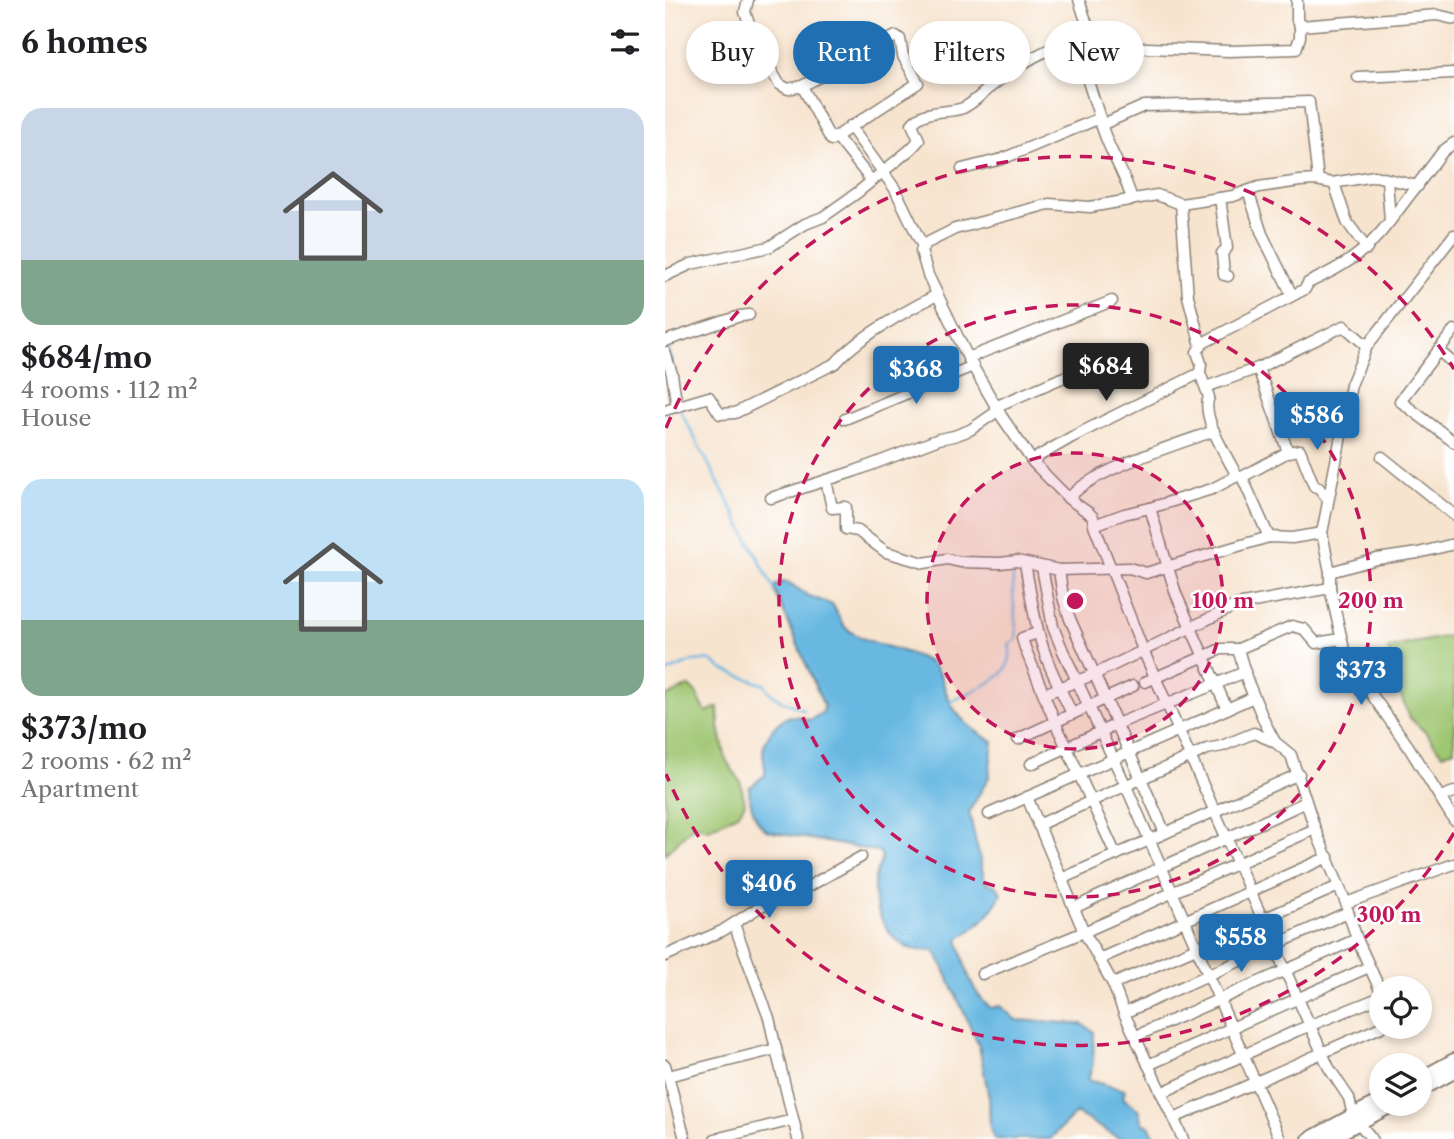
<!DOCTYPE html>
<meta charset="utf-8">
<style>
:root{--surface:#fff;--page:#f2f2f2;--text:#202124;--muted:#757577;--accent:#1f6fb2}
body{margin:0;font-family:"Libre Caslon Text",serif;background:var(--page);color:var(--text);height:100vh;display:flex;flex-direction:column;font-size:26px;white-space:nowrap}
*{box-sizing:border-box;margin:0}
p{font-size:23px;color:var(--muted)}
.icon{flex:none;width:38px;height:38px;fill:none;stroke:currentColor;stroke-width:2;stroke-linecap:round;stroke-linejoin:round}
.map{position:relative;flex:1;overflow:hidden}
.drawer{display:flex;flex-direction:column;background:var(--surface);width:665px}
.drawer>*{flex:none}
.guide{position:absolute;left:21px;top:21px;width:662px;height:63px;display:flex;gap:14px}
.controls{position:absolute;left:704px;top:976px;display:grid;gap:14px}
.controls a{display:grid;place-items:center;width:63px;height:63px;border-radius:50%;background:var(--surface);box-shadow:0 4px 10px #0003;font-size:35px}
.price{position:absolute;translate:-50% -60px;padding:0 16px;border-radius:7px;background:var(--accent);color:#fff;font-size:23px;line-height:46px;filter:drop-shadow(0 2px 4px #0008)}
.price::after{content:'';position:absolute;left:50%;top:42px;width:21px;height:16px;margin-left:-10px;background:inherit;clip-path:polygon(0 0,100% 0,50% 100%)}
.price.active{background:#222;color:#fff}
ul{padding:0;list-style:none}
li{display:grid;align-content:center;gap:14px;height:371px;padding:0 21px}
li span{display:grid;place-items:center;height:217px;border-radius:21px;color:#555}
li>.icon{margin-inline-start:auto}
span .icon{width:126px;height:126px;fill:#fffc;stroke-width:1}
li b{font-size:30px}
h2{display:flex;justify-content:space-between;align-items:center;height:84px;padding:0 21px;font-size:30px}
.pill{padding:0 24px;border-radius:32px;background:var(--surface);box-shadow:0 4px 10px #0003;font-size:24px;line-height:63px}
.pill.active{background:var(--accent);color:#fff}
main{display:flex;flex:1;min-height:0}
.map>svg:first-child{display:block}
.green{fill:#9fc671;stroke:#5e7146;stroke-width:2}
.water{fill:#67b8e2;stroke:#426a7f;stroke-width:2}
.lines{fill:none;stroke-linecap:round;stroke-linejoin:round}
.stream{stroke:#67b8e2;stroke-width:2.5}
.minor-casing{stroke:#8a8076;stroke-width:13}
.major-casing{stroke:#8a8076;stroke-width:16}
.minor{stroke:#fff;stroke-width:10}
.major{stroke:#fff;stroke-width:12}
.ring{fill:none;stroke:#c2185b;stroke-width:3.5;stroke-dasharray:12 9}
.centre{fill:#c2185b;stroke:#fff;stroke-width:3.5}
.ring-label{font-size:21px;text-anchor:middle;font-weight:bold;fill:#c2185b;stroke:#fff;stroke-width:5;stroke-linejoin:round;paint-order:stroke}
</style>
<main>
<section class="drawer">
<h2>6 homes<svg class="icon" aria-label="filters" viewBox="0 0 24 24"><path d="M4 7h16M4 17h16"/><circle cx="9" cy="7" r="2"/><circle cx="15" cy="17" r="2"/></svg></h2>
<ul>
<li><span style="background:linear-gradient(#c9d6e8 70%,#7fa58c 0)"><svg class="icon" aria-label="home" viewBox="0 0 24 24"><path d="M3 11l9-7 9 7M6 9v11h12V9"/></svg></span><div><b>$684/mo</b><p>4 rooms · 112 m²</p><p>House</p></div></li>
<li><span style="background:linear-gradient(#bfe0f5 65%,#7fa58c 0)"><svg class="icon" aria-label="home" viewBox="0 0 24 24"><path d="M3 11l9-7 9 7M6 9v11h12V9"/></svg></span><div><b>$373/mo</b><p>2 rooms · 62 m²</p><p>Apartment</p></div></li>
</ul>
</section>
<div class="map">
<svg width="789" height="1139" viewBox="0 0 789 1139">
<rect width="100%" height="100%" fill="#fff"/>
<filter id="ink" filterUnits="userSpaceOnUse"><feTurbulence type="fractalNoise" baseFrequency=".0143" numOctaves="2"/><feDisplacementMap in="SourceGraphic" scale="14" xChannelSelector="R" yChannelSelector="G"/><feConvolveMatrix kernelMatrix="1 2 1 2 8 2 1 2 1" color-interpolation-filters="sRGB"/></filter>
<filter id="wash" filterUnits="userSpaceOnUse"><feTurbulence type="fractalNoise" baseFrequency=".00686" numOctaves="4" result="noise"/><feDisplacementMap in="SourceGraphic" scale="28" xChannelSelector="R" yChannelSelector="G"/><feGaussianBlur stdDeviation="1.57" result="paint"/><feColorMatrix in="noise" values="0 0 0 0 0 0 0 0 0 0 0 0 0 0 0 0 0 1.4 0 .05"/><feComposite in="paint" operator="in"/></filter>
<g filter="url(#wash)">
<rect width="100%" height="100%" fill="#f7e4cf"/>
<g class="green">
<path d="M789 635V750L777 754 761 733 745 718 735 694 723 648Z"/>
<path d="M24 686 31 693 41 712 53 707 54 727 61 760 75 781 80 803 74 813 44 829 29 825 0 854V697Z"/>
</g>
<path class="water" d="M117 582 124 583 144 596 168 605C172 612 175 622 181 628 201 646 247 649 266 664 278 674 277 684 283 697 291 717 309 732 328 741L324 777 304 812 320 882 332 886 336 894C326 915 312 927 293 939 299 962 306 995 326 1008L335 1006 351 1020 417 1024 429 1032 428 1063 423 1080 460 1090 458 1098 473 1109 477 1123 484 1126 490 1137 487 1139H455L411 1113 385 1139H329L325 1128 324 1098 314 1046 274 958 269 951C262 949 254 952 247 949 221 940 205 904 210 877 212 867 219 861 215 852L103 831C90 824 84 802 84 788L100 775C101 767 98 760 98 752 99 738 113 716 129 716 134 716 140 719 145 720L158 712 159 706 109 589 112 584Z"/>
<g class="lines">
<g class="stream">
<path d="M2 343 7 360"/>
<path d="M14 408 110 590"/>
<path d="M0 673 28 661 40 660 46 661 59 670 100 685C107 700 125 703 139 710"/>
<path d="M284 703C309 687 353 681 344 644L352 639 348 595V573L352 565"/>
</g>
</g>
</g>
<g filter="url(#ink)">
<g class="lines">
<defs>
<g id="minor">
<path d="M83 0 80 12 91 44 114 84 123 89 137 86 166 140 253 83 238 56 235 39 231 36 137 86"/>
<path d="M632 0V20L635 26"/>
<path d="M416 60 442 58 455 47 564 51 631 49 635 37V26L772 15 789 19"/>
<path d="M693 77 789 73"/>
<path d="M435 119C441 148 460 171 467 200"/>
<path d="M436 125 479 106 644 102 653 180"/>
<path d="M185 126 230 189 258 247"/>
<path d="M171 136 206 180"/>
<path d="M297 169 337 159 435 118 416 60 421 39 422 24 414 0"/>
<path d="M669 183 682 222 702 249"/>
<path d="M583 191 597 234 627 295"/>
<path d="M555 198 562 248 557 253 559 275 563 276"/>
<path d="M516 204 523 296 536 346"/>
<path d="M725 221 778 151 789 143"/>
<path d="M0 276 26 264 104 247 140 224 158 217 192 193 247 148 254 140 247 124C259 108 282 114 298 108 307 104 317 94 324 88 354 65 383 44 421 39"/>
<path d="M447 301 303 358 263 275 256 251 260 244 290 229 384 204 425 207 492 195 516 204 568 196 594 187 635 181 651 180 667 183 710 176 753 186"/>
<path d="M789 330 735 401 789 442"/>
<path d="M0 341 75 316 84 315"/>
<path d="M702 346 789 235"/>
<path d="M773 350 789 364"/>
<path d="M0 352 7 374 12 407"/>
<path d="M303 358 337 417 368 462 404 499 424 513 428 517 429 525 459 514 485 508 511 594 562 709"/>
<path d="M541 387 593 368 679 326 702 346 686 385 657 533 665 572V588L681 658 743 746 789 820"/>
<path d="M332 406 399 377"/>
<path d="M0 410 44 397 55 414 70 413 171 363C190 339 244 309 272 295"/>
<path d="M180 419 308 366"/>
<path d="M623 452 635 450 649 486 654 488 662 498"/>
<path d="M717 457 789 515"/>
<path d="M368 462 374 456 407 437 535 373"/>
<path d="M577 477 623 452 593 368"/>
<path d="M161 480 167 508 181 507V529L193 531 221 552 259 563 282 559 295 562 335 563 352 561 394 570 464 568 481 573 604 537 627 538 657 533"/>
<path d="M106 498 190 471 274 439 289 436 305 430 334 410"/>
<path d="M404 499C421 472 516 443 549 431"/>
<path d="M485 508 547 489 572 476"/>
<path d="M429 525 478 650 633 999 664 1068 684 1098 688 1116 707 1139"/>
<path d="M604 537 577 477 572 476C563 458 535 416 544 397L535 373 536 363 532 352 538 343 640 289 643 283C679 266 701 253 725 221L722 180"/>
<path d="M360 563C366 596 370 628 382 659 389 678 399 696 407 714"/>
<path d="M377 567 388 627 398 651 461 786 615 1139"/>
<path d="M394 570 398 597 405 619 500 833"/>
<path d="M665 572 712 559 753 553 789 544"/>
<path d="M373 633 357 638 360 648 390 722 451 855"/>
<path d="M676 639 651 643 639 629 627 626 573 649 582 680 600 723 610 742 626 755 650 829 681 903 789 864"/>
<path d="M480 682 556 649H573"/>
<path d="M379 694 430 674 572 605 665 588"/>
<path d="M353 739 468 686"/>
<path d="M366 764 452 724 580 672"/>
<path d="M362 797 419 932 448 984 459 1013 518 1139"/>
<path d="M776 797 789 792"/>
<path d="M324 814 589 697"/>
<path d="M373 825 542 749 557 746 589 733 610 742"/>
<path d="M396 879 634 774"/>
<path d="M409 908C485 871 564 838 641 802"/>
<path d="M682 909 692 939 716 992"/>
<path d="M69 924 104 1018 111 1049"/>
<path d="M0 956 57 931 96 906 146 885 196 857"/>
<path d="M434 959 663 857"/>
<path d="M317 974 419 932 650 829"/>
<path d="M448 984 674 886"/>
<path d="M459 1013 683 912"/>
<path d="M471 1036 692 939"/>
<path d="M0 1065 3 1076"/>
<path d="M483 1065 704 967"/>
<path d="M496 1093 631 1031 716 997"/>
<path d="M509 1118 716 1027"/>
<path d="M20 1139 3 1076 111 1049 133 1139"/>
<path d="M50 1139 128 1120"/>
</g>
<g id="major">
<path d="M754 1079 789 1060"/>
<path d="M754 1091 789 1072"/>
<path d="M644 1139 716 1100"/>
<path d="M664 1139 730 1104"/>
</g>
</defs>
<use href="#minor" class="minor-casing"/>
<use href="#major" class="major-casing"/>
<use href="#minor" class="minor"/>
<use href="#major" class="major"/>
</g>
</g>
<circle cx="410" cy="601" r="148" fill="#c2185b" fill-opacity=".12"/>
<g class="ring">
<circle cx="410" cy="601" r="148"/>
<circle cx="410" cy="601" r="296"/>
<path d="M789 833A444 444 0 0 1 1 774M1 428A444 444 0 0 1 789 369"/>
</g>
<circle cx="410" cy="601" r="10" class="centre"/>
<g class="ring-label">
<text x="558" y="608">100 m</text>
<text x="706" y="608">200 m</text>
<text x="724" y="922">300 m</text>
</g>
</svg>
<div class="controls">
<a><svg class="icon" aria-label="locate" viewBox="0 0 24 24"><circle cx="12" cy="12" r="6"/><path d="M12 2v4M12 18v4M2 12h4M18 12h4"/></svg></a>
<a><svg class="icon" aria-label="layers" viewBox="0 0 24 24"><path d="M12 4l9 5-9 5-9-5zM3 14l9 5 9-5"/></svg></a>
</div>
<b class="price active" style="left:441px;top:403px">$684</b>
<b class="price" style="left:251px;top:406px">$368</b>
<b class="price" style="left:652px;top:452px">$586</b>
<b class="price" style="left:696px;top:707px">$373</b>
<b class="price" style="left:104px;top:920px">$406</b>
<b class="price" style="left:576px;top:974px">$558</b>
<div class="guide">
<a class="pill">Buy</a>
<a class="pill active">Rent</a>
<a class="pill">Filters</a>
<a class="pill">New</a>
</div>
</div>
</main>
